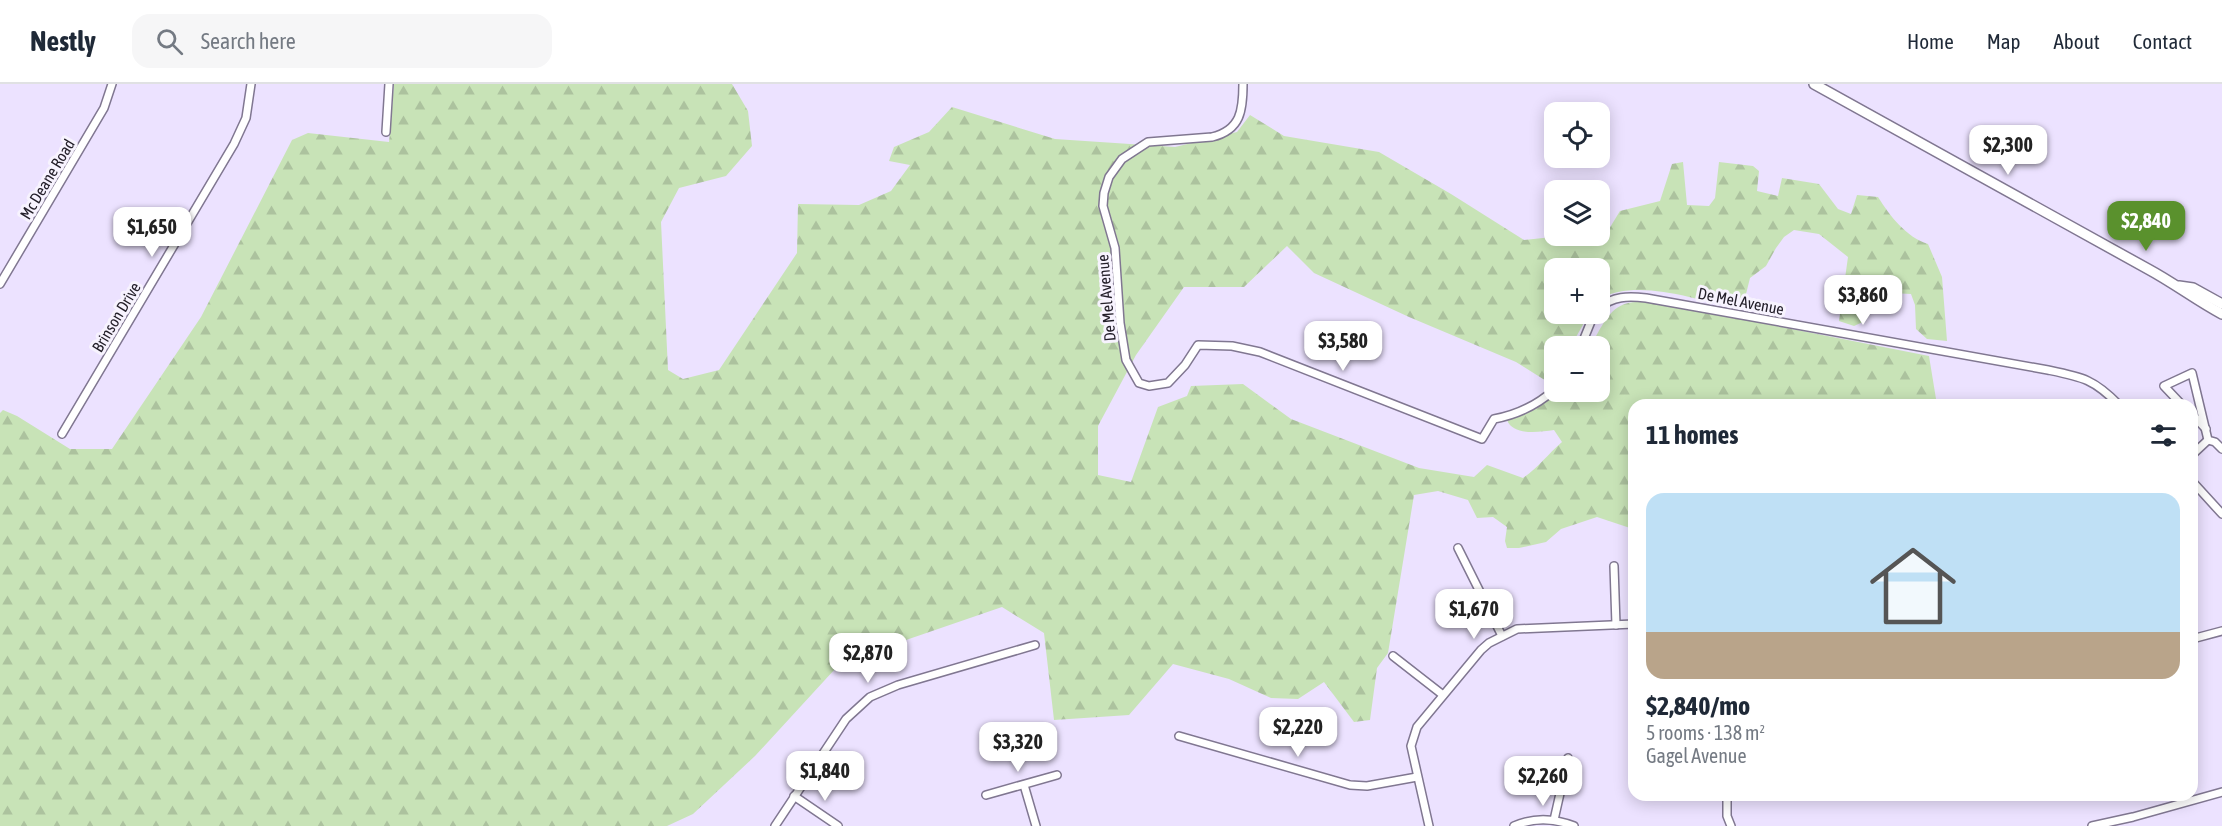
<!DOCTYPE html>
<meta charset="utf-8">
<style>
:root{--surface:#fff;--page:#f6f6f7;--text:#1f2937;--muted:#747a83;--line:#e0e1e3;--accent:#5a912d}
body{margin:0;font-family:"Asap Condensed",sans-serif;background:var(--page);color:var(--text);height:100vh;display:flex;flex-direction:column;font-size:22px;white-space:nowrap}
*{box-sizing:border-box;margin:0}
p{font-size:20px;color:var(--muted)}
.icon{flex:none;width:33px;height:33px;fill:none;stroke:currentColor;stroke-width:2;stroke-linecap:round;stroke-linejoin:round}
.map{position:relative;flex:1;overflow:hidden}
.drawer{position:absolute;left:1628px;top:315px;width:570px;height:402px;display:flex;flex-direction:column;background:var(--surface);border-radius:18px;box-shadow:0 3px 15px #0003}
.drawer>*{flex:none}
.buttons{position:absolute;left:1544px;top:18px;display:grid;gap:12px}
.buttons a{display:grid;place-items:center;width:66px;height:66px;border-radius:12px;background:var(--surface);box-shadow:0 3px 15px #0003;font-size:30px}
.price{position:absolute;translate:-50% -51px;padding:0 14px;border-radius:12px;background:#fff;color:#222;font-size:20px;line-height:39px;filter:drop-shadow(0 2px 3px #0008)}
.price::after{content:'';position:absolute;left:50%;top:36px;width:18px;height:14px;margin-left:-9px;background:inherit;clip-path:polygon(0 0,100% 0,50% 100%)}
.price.selected{background:var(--accent);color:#fff}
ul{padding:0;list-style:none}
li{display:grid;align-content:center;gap:12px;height:318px;padding:0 18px}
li+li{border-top:2px solid var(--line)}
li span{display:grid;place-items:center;height:186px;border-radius:18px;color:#555}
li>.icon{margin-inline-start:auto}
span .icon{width:108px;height:108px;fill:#fffc;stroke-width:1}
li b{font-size:26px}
h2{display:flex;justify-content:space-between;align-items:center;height:72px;padding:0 18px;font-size:26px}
header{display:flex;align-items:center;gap:36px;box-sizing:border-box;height:84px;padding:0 30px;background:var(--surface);border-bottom:2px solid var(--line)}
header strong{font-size:28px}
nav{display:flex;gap:33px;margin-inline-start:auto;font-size:21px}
.search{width:420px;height:54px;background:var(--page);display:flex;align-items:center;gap:15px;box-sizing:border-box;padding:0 21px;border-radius:18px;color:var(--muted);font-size:22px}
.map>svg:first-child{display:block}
.forest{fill:url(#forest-firs)}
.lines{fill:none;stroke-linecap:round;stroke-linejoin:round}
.minor-casing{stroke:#807791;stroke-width:10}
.tertiary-casing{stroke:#807791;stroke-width:12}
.minor{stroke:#fff;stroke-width:7}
.tertiary{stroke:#fff;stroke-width:9}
.labels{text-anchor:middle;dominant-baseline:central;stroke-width:6;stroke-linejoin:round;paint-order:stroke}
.street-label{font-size:16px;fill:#24202a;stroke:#f7f3fe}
</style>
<header>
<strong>Nestly</strong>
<div class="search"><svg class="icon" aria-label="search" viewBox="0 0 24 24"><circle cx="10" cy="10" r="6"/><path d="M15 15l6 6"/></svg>Search here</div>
<nav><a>Home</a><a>Map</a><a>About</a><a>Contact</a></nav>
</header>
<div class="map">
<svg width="2222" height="742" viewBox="0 0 2222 742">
<defs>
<pattern id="forest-firs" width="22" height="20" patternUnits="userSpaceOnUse" patternTransform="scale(1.5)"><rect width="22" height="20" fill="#c8e3b7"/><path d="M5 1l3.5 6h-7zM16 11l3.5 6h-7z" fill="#acc29e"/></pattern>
</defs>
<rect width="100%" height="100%" fill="#ece2ff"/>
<path class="forest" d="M394 0H732L748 27 752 62 726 92 679 104 661 138 668 286 683 295 719 286 797 169 798 120 859 121 891 107 910 81 889 77 894 63 929 48 952 23 1055 55 1175 63 1237 48 1250 31 1284 52 1379 68 1451 110 1524 156 1562 152H1599V147L1609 145 1620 127 1660 117 1672 80 1683 78 1687 121 1709 122 1715 114 1719 78 1753 82 1759 87 1757 107 1778 112 1782 94 1819 100 1838 125 1851 130 1857 111 1878 113C1890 132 1906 153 1928 160L1942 193 1947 257 1927 255 1916 245 1915 221 1911 210 1872 208 1865 237 1854 242 1839 237 1848 173 1819 150 1794 146 1784 153 1776 164 1766 182 1750 194 1745 214 1734 224C1694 215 1637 194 1599 215V184H1554V230H1589L1571 262H1554V296L1551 300 1516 278 1409 233 1314 189 1287 162 1244 203H1184L1136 271 1098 342V391L1131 398 1158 323 1187 312 1191 302 1243 300 1291 335 1419 384 1474 393 1487 381 1523 394C1539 383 1547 371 1562 358L1554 346C1539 348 1513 352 1507 336L1534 324 1555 308H1599V262H1591C1612 221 1618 213 1666 220L1929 272 1937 321H1634L1633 445 1597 433 1561 445 1546 458 1519 464H1507L1505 457 1507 443 1493 433 1477 434 1468 416 1438 407 1414 411 1388 569 1377 584 1370 636 1354 638 1324 598 1298 615 1271 614 1229 595 1173 580 1129 631 1054 636 1044 549 1002 523 874 567 835 585 755 672 693 730 667 742H0V329L3 326 17 332 70 365H112L201 233 292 56 308 49 389 58Z"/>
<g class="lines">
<defs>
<g id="minor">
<path d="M1243 0C1243 26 1241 46 1212 53L1148 58 1122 75 1109 93 1104 109 1103 122 1115 164 1120 239 1126 276 1139 299 1149 302 1168 299 1185 281 1198 261 1232 262 1260 268 1482 355 1494 335C1516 331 1537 321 1554 306"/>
<path d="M386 48 389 0"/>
<path d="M0 200 104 24 112 0"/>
<path d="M1599 224C1613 212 1628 212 1646 214L2048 286C2082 293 2094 295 2119 321"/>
<path d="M1581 262 1594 230"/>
<path d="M2182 321 2164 302 2192 289 2208 356 2215 358 2222 365"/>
<path d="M2192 330 2206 345"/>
<path d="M62 350 234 60 246 34 251 0"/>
<path d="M2192 371 2208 356"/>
<path d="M2192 397 2222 430"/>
<path d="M1458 464 1502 552"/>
<path d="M1614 482 1616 541"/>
<path d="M2192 555 2222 547"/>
<path d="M1393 572 1443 611"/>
<path d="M1179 652 1350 701 1367 702 1417 693"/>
<path d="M1024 701 1036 742"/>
<path d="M986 711 1057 691"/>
<path d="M1727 711V732L1731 742"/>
<path d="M794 712 838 742"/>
<path d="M1554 736 1568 674"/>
<path d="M775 742 846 635 870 613 898 601 1035 561"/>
<path d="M1429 742 1411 662 1417 643 1481 566 1489 559 1517 545 1634 540"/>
<path d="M1514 742C1534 733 1554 734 1574 742"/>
<path d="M2092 742 2133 733 2222 708"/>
</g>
<g id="tertiary">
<path d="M1814 0 2148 185C2174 199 2196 216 2222 230"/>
<path d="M2179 202 2193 204 2222 220"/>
</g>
</defs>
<use href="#minor" class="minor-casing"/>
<use href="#tertiary" class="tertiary-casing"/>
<use href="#minor" class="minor"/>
<use href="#tertiary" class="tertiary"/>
</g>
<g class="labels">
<g class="street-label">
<text transform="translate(47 95) rotate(-59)">Mc Deane Road</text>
<text transform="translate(1106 214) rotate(-95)">De Mel Avenue</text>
<text transform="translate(1741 217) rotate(11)">De Mel Avenue</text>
<text transform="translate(116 233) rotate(-59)">Brinson Drive</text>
</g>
</g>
</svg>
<div class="buttons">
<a><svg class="icon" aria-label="locate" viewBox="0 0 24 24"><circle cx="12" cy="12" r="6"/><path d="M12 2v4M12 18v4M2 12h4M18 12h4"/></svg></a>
<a><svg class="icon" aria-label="layers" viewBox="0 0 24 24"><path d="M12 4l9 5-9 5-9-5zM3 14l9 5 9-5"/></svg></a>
<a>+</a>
<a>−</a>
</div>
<b class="price" style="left:2008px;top:92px">$2,300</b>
<b class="price selected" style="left:2146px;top:168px">$2,840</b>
<b class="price" style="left:152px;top:174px">$1,650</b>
<b class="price" style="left:1863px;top:242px">$3,860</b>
<b class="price" style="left:1343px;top:288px">$3,580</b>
<b class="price" style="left:1474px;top:556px">$1,670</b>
<b class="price" style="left:868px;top:600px">$2,870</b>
<b class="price" style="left:1298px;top:674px">$2,220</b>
<b class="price" style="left:1018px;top:689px">$3,320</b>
<b class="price" style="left:825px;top:718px">$1,840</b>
<b class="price" style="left:1543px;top:723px">$2,260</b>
<section class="drawer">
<h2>11 homes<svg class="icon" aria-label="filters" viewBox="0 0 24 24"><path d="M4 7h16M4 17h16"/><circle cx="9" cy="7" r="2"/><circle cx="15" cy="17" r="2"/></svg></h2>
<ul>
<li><span style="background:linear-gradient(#bfe0f5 75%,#b9a48a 0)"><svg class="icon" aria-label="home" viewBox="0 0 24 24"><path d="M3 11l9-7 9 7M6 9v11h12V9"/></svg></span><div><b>$2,840/mo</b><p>5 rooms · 138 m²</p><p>Gagel Avenue</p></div></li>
</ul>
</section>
</div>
